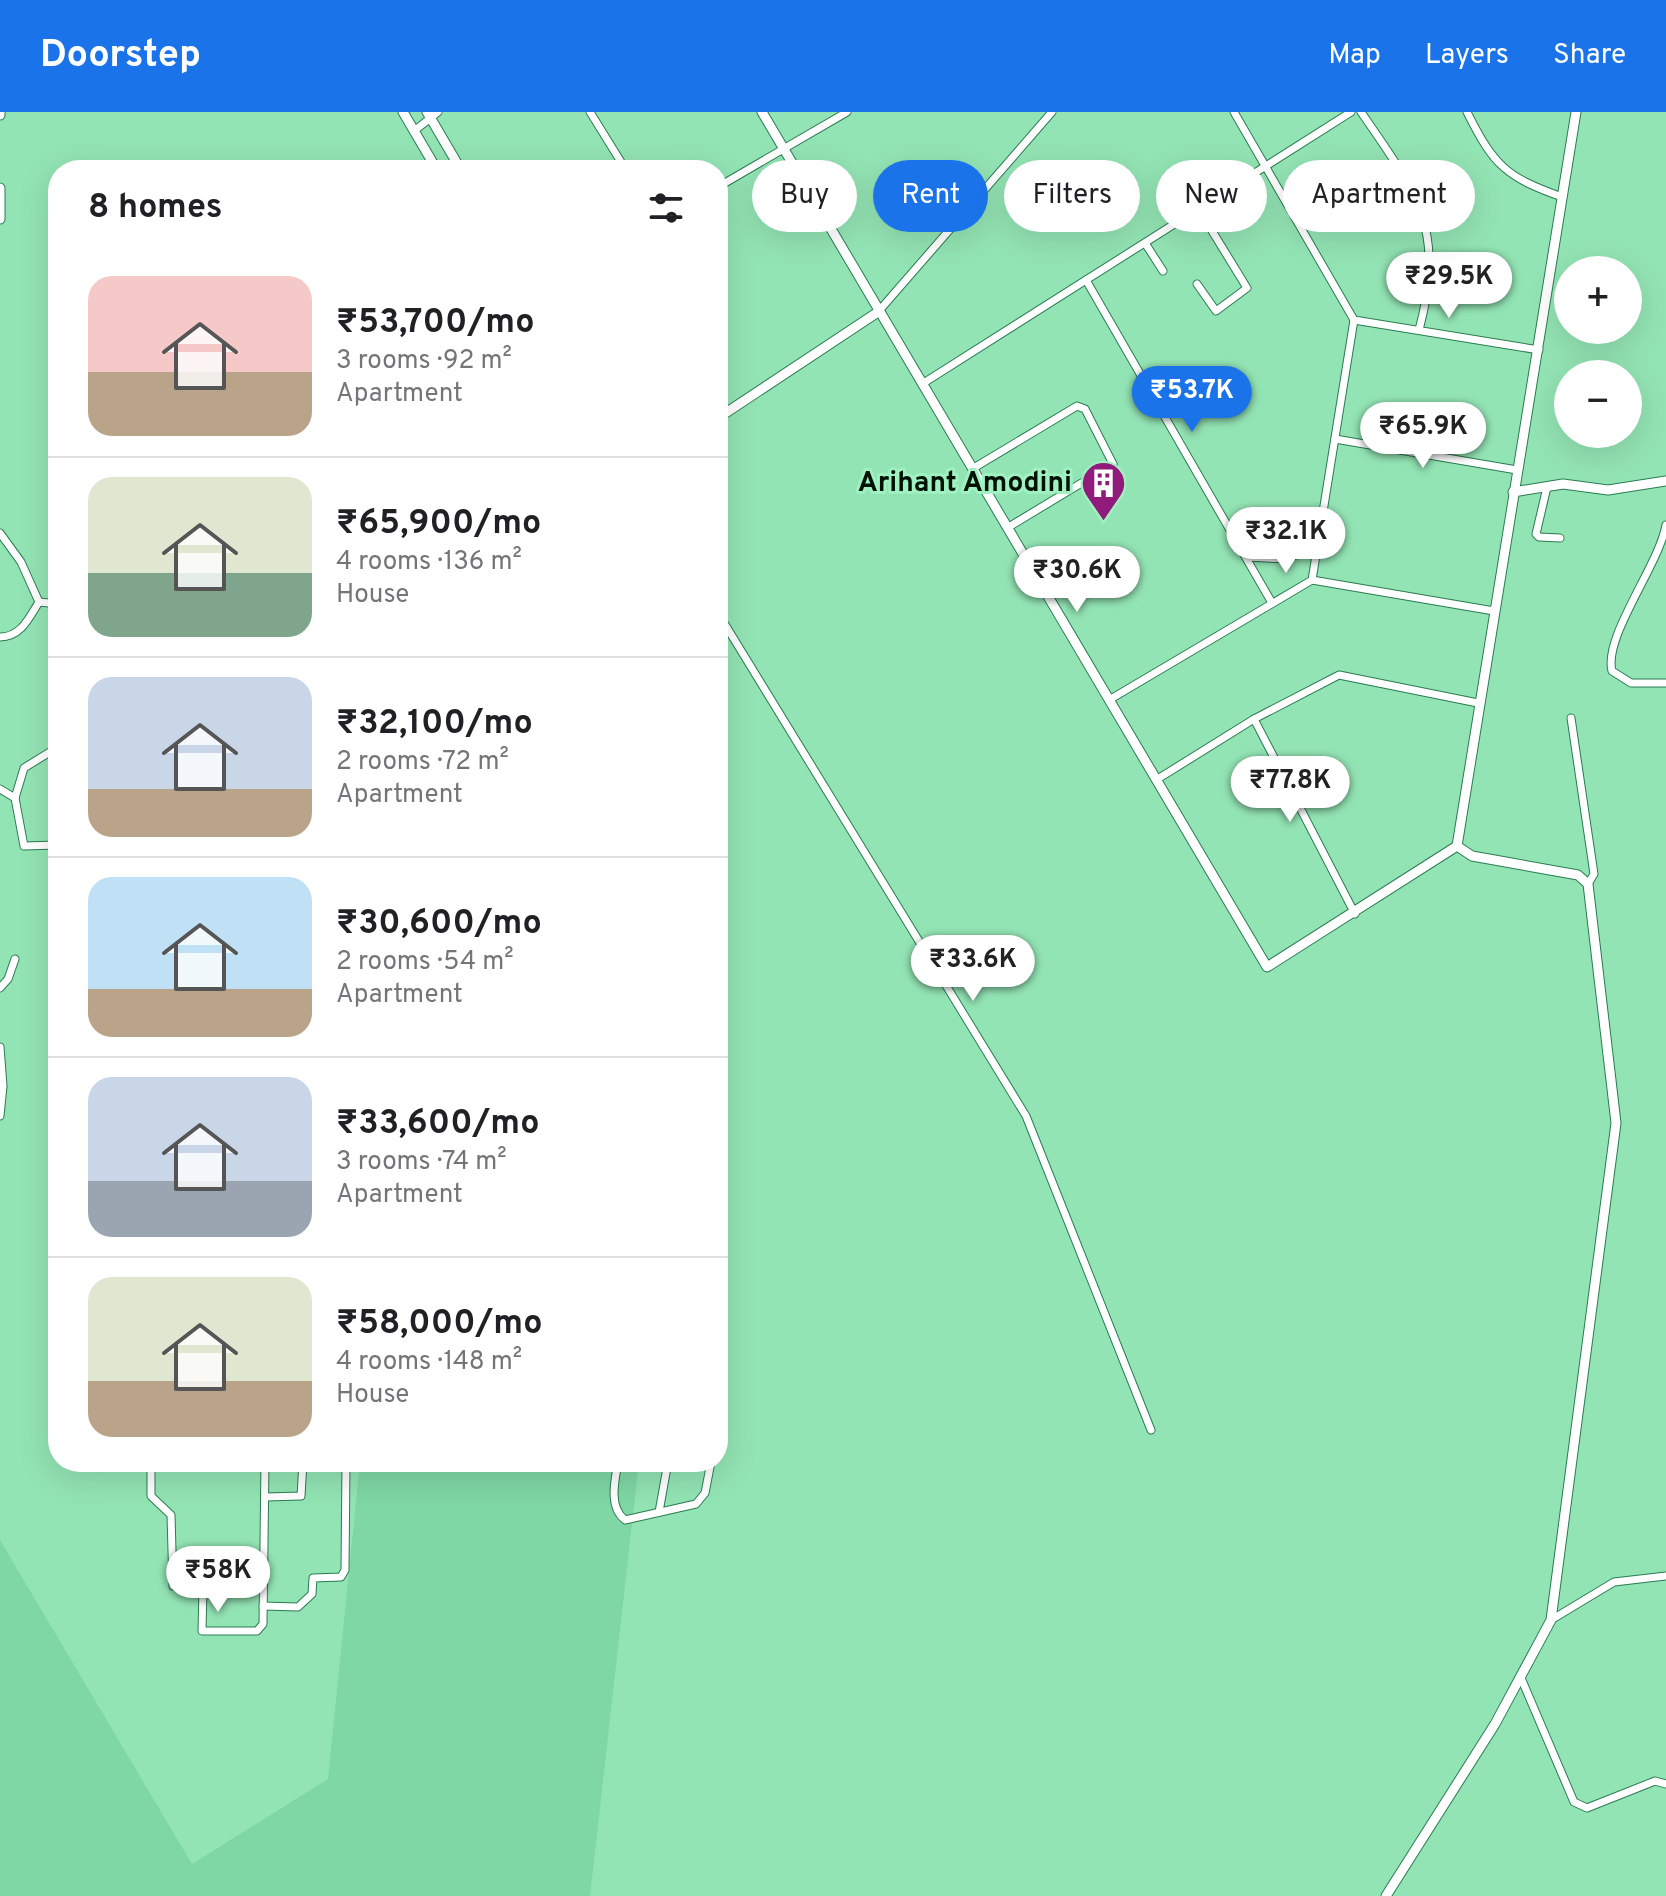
<!DOCTYPE html>
<meta charset="utf-8">
<style>
:root{--surface:#fff;--page:#f2f2f2;--text:#202124;--muted:#757577;--line:#e0e0e0;--accent:#1a73e8}
body{margin:0;font-family:Overpass,sans-serif;background:var(--page);color:var(--text);height:100vh;display:flex;flex-direction:column;font-size:30px;white-space:nowrap}
*{box-sizing:border-box;margin:0}
p{font-size:26px;color:var(--muted)}
.icon{flex:none;width:44px;height:44px;fill:none;stroke:currentColor;stroke-width:2;stroke-linecap:round;stroke-linejoin:round}
.map{position:relative;flex:1;overflow:hidden}
.sheet{position:absolute;left:48px;top:48px;width:680px;height:1312px;display:flex;flex-direction:column;background:var(--surface);border-radius:32px;box-shadow:0 8px 32px #0002}
.sheet>*{flex:none}
.hud{position:absolute;left:752px;top:48px;width:760px;height:72px;display:flex;gap:16px}
.controls{position:absolute;left:1554px;top:144px;display:grid;gap:16px}
.controls a{display:grid;place-items:center;width:88px;height:88px;border-radius:50%;background:var(--surface);box-shadow:0 8px 32px #0002;font-size:40px}
.price{position:absolute;translate:-50% -68px;padding:0 18px;border-radius:28px;background:#fff;color:#222;font-size:26px;line-height:52px;filter:drop-shadow(0 2px 4px #0008)}
.price::after{content:'';position:absolute;left:50%;top:48px;width:24px;height:18px;margin-left:-12px;background:inherit;clip-path:polygon(0 0,100% 0,50% 100%)}
.price.selected{background:var(--accent);color:#fff}
ul{padding:0;list-style:none}
li{display:flex;align-items:center;gap:24px;height:200px;padding:0 40px}
li+li{border-top:2px solid var(--line)}
li span{display:grid;place-items:center;flex:none;width:224px;height:160px;border-radius:24px;color:#555}
li>.icon{margin-inline-start:auto}
span .icon{width:96px;height:96px;fill:#fffc;stroke-width:1}
li b{font-size:34px}
h2{display:flex;justify-content:space-between;align-items:center;height:96px;padding:0 40px;font-size:34px}
.pill{padding:0 28px;border-radius:36px;background:var(--surface);box-shadow:0 8px 32px #0002;font-size:28px;line-height:72px}
.pill.selected{background:var(--accent);color:#fff}
header{display:flex;align-items:center;gap:48px;box-sizing:border-box;height:112px;padding:0 40px;background:var(--accent);color:#fff}
header strong{font-size:38px}
nav{display:flex;gap:44px;margin-inline-start:auto;font-size:28px}
.map>svg:first-child{display:block}
.built{fill:#7fd7a5}
.lines{fill:none;stroke-linecap:round;stroke-linejoin:round}
.minor-casing{stroke:#297c52;stroke-width:9}
.tertiary-casing{stroke:#297c52;stroke-width:11}
.minor{stroke:#fff;stroke-width:7}
.tertiary{stroke:#fff;stroke-width:9}
.labels{text-anchor:middle;dominant-baseline:central;stroke-width:6;stroke-linejoin:round;paint-order:stroke}
.poi-label{font-size:28px;font-weight:bold;fill:#001105;stroke:#a0f1c1;text-anchor:end}
</style>
<header>
<strong>Doorstep</strong>
<nav><a>Map</a><a>Layers</a><a>Share</a></nav>
</header>
<div class="map">
<svg width="1666" height="1784" viewBox="0 0 1666 1784">
<rect width="100%" height="100%" fill="#93e4b4"/>
<path class="built" d="M360 1350H639L590 1784H0V1428L192 1752 328 1667Z"/>
<g class="lines">
<defs>
<g id="minor">
<path d="M590 0 626 58"/>
<path d="M1361 0C1417 81 1446 117 1419 218"/>
<path d="M1467 0C1494 54 1506 65 1562 85"/>
<path d="M414 19 438 0"/>
<path d="M718 75 847 0"/>
<path d="M1145 131 1163 159"/>
<path d="M1086 168 1272 491"/>
<path d="M1197 172 1216 199 1247 176 1198 96"/>
<path d="M878 200 1052 0"/>
<path d="M1354 208 1539 238"/>
<path d="M922 272 1351 0"/>
<path d="M1335 327 1517 358"/>
<path d="M972 357 1077 294 1085 297 1113 352 1007 416"/>
<path d="M1547 375 1536 422 1539 425 1560 426"/>
<path d="M1666 413C1659 453 1603 525 1612 559L1631 571H1666"/>
<path d="M0 421 21 450 39 490C29 506 21 525 0 525"/>
<path d="M1246 445 1286 447 1317 434"/>
<path d="M1312 468 1494 499"/>
<path d="M39 490 58 492"/>
<path d="M718 501 1026 1004 1151 1318"/>
<path d="M1109 588 1312 468 1354 208 1234 0"/>
<path d="M1571 606 1594 762 1588 772"/>
<path d="M1254 607 1355 802"/>
<path d="M1156 668 1254 607 1339 563 1478 591"/>
<path d="M0 677 15 686 24 734 58 733"/>
<path d="M15 686 24 656 58 635"/>
<path d="M0 876 8 867 15 847"/>
<path d="M0 1004 3 974 0 935"/>
<path d="M718 1291V1302"/>
<path d="M151 1350V1384L171 1403 173 1474 203 1476 202 1519H257L263 1512 265 1350"/>
<path d="M618 1350C615 1368 608 1395 625 1408L696 1392 705 1381 711 1350"/>
<path d="M265 1385 301 1384 303 1350"/>
<path d="M659 1400 668 1350"/>
<path d="M263 1494 298 1495 312 1482 313 1466 341 1465 345 1458 346 1350"/>
<path d="M1551 1508 1614 1470 1666 1464"/>
<path d="M1521 1566 1574 1690 1587 1696 1655 1669 1666 1672"/>
</g>
<g id="tertiary">
<path d="M403 0 437 58"/>
<path d="M427 0 461 58"/>
<path d="M762 0 1267 855 1457 734"/>
<path d="M0 3V0"/>
<path d="M0 76V107"/>
<path d="M718 306 878 200"/>
<path d="M1513 380 1563 372 1608 378 1666 369"/>
<path d="M1457 734 1576 0"/>
<path d="M1386 1784 1495 1612 1551 1508 1616 1011 1588 772 1578 763 1472 744 1457 734"/>
</g>
</defs>
<use href="#minor" class="minor-casing"/>
<use href="#tertiary" class="tertiary-casing"/>
<use href="#minor" class="minor"/>
<use href="#tertiary" class="tertiary"/>
</g>
<defs>
<symbol id="building-pin" viewBox="-11 -11 22 30"><path d="M0 17L-7.5 6A9.5 9.5 0 1 1 7.5 6Z" fill="#911b7a" stroke="#a0f1c1"/><path d="M-4-6H4V6H1V3H-1V6H-4ZM-2.5-4.3h1.7v1.8h-1.7ZM.8-4.3h1.7v1.8H.8ZM-2.5-1h1.7V.8h-1.7ZM.8-1h1.7V.8H.8Z" fill="#fff"/></symbol>
</defs>
<g fill-rule="evenodd">
<use href="#building-pin" x="1078" y="346" width="51" height="69"/>
</g>
<g class="labels">
<g class="poi-label">
<text x="1072" y="372">Arihant Amodini</text>
</g>
</g>
</svg>
<div class="controls">
<a>+</a>
<a>−</a>
</div>
<b class="price" style="left:1449px;top:208px">₹29.5K</b>
<b class="price selected" style="left:1192px;top:322px">₹53.7K</b>
<b class="price" style="left:1423px;top:358px">₹65.9K</b>
<b class="price" style="left:1286px;top:463px">₹32.1K</b>
<b class="price" style="left:1077px;top:502px">₹30.6K</b>
<b class="price" style="left:1290px;top:712px">₹77.8K</b>
<b class="price" style="left:973px;top:891px">₹33.6K</b>
<b class="price" style="left:218px;top:1502px">₹58K</b>
<div class="hud">
<a class="pill">Buy</a>
<a class="pill selected">Rent</a>
<a class="pill">Filters</a>
<a class="pill">New</a>
<a class="pill">Apartment</a>
</div>
<section class="sheet">
<h2>8 homes<svg class="icon" aria-label="filters" viewBox="0 0 24 24"><path d="M4 7h16M4 17h16"/><circle cx="9" cy="7" r="2"/><circle cx="15" cy="17" r="2"/></svg></h2>
<ul>
<li><span style="background:linear-gradient(#f6c9c9 60%,#b9a48a 0)"><svg class="icon" aria-label="home" viewBox="0 0 24 24"><path d="M3 11l9-7 9 7M6 9v11h12V9"/></svg></span><div><b>₹53,700/mo</b><p>3 rooms · 92 m²</p><p>Apartment</p></div></li>
<li><span style="background:linear-gradient(#dfe7d0 60%,#7fa58c 0)"><svg class="icon" aria-label="home" viewBox="0 0 24 24"><path d="M3 11l9-7 9 7M6 9v11h12V9"/></svg></span><div><b>₹65,900/mo</b><p>4 rooms · 136 m²</p><p>House</p></div></li>
<li><span style="background:linear-gradient(#c9d6e8 70%,#b9a48a 0)"><svg class="icon" aria-label="home" viewBox="0 0 24 24"><path d="M3 11l9-7 9 7M6 9v11h12V9"/></svg></span><div><b>₹32,100/mo</b><p>2 rooms · 72 m²</p><p>Apartment</p></div></li>
<li><span style="background:linear-gradient(#bfe0f5 70%,#b9a48a 0)"><svg class="icon" aria-label="home" viewBox="0 0 24 24"><path d="M3 11l9-7 9 7M6 9v11h12V9"/></svg></span><div><b>₹30,600/mo</b><p>2 rooms · 54 m²</p><p>Apartment</p></div></li>
<li><span style="background:linear-gradient(#c9d6e8 65%,#9aa5b1 0)"><svg class="icon" aria-label="home" viewBox="0 0 24 24"><path d="M3 11l9-7 9 7M6 9v11h12V9"/></svg></span><div><b>₹33,600/mo</b><p>3 rooms · 74 m²</p><p>Apartment</p></div></li>
<li><span style="background:linear-gradient(#dfe7d0 65%,#b9a48a 0)"><svg class="icon" aria-label="home" viewBox="0 0 24 24"><path d="M3 11l9-7 9 7M6 9v11h12V9"/></svg></span><div><b>₹58,000/mo</b><p>4 rooms · 148 m²</p><p>House</p></div></li>
</ul>
</section>
</div>
